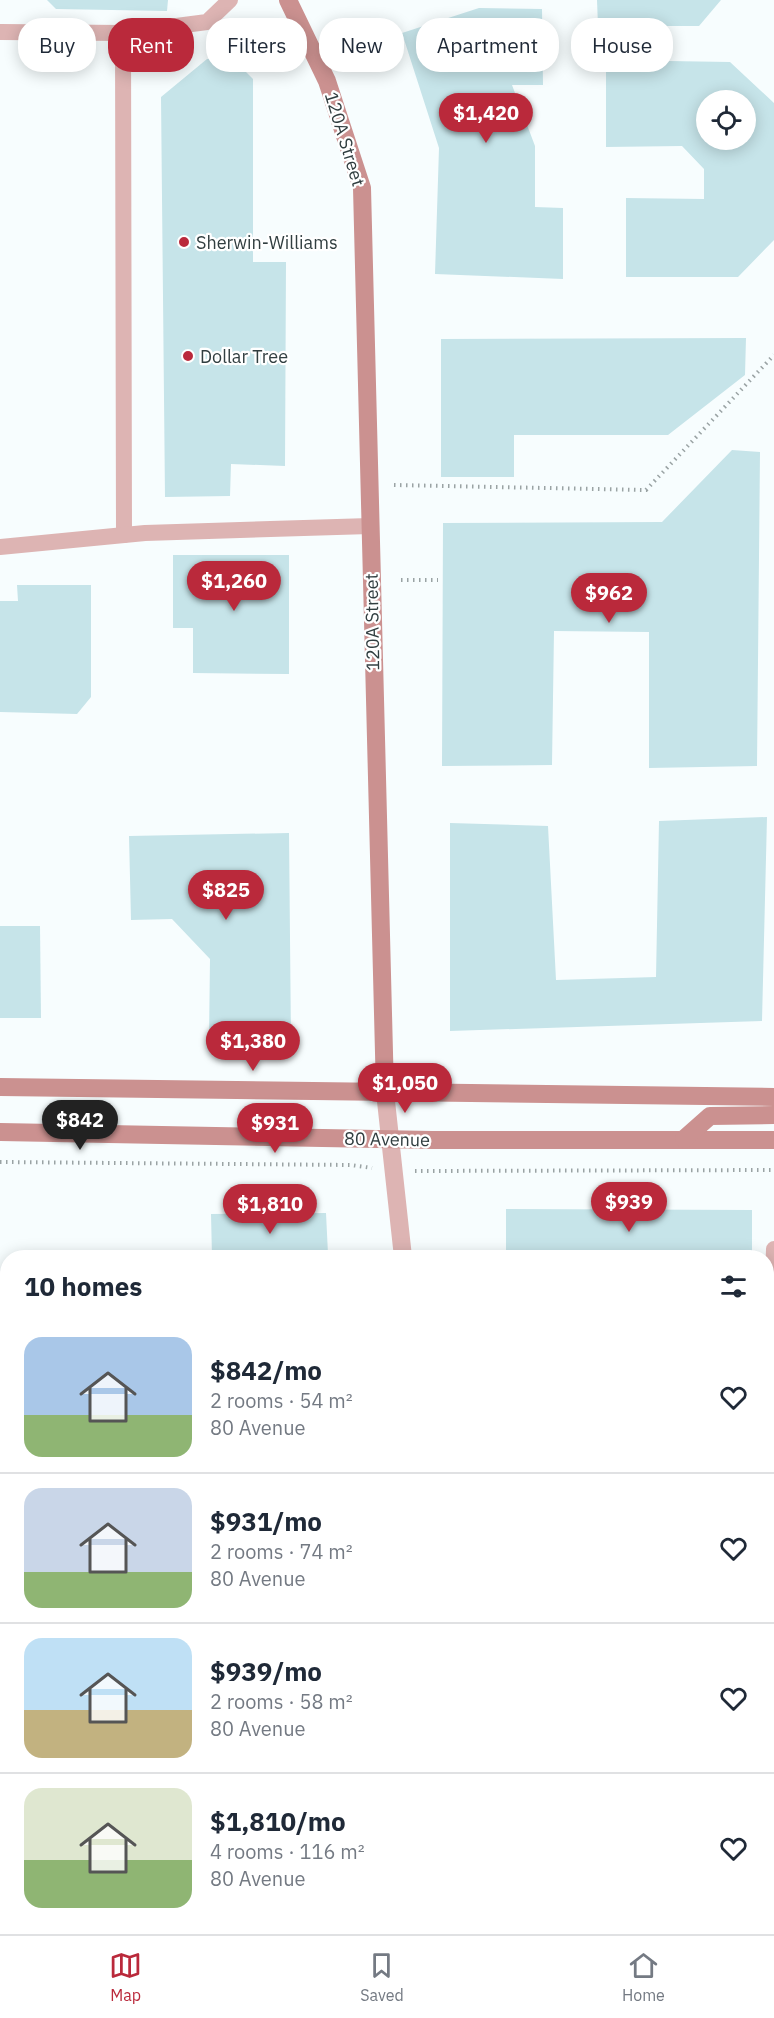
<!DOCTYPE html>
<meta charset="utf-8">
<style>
:root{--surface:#fff;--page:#f6f6f7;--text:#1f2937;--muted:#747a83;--line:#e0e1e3;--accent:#ba293b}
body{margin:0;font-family:"IBM Plex Sans",sans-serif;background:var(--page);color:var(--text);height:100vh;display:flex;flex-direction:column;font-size:22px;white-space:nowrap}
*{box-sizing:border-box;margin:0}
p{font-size:20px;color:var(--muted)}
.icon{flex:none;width:33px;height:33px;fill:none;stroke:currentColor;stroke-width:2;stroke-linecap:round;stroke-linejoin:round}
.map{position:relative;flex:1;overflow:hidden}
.sheet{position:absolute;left:0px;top:1250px;width:774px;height:686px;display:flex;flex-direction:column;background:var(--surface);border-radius:24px 24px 0 0;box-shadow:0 3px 15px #0003}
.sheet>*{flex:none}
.banner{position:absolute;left:18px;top:18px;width:738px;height:54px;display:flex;gap:12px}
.buttons{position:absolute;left:696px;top:90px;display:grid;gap:12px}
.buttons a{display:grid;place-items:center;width:60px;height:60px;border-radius:50%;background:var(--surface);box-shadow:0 3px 15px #0003;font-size:30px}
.price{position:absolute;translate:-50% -51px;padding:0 14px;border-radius:21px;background:var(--accent);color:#fff;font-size:20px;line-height:39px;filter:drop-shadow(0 2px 3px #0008)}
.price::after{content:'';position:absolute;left:50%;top:36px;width:18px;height:14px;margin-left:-9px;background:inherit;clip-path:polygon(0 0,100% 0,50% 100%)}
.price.selected{background:#222;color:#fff}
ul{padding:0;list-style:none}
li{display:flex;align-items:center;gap:18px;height:150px;padding:0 24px}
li+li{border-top:2px solid var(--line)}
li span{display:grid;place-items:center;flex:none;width:168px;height:120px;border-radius:18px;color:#555}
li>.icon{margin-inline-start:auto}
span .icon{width:72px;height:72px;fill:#fffc;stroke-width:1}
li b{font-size:26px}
h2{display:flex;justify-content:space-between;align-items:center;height:72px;padding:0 24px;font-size:26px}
.pill{padding:0 21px;border-radius:24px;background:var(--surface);box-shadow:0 3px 15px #0003;font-size:21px;line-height:54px}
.pill.selected{background:var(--accent);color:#fff}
.menu{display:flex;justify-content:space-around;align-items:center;height:84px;border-top:2px solid var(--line);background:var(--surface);font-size:16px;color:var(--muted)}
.menu a{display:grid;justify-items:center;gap:3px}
.menu .selected{color:var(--accent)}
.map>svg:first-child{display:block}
.building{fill:#c6e4e9;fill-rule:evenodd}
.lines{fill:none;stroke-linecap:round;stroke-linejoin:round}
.path{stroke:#9aa3a4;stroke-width:4;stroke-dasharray:1.5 4.5;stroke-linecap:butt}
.lane{stroke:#ddb4b3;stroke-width:16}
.street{stroke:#ddb4b3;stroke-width:18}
.secondary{stroke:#cb9190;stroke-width:18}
.poi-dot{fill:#ba293b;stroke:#fff;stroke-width:2}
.labels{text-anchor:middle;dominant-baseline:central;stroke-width:4.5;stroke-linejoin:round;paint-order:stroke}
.street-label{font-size:18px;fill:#313e40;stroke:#fff}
.poi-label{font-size:18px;fill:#313e40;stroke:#fff;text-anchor:start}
</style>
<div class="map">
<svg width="774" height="1934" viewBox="0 0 774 1934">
<rect width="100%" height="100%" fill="#f7fdfe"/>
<g class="building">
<path d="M47 0H168L167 11 56 9Z"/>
<path d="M597 0H721L699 26H598Z"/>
<path d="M479 8 542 9 543 85H512L535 146V207L563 208V279L435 274 439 148 402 33Z"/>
<path d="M207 59H233L253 79V262H286L285 466 231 464 230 496 165 497 161 97Z"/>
<path d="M606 60 730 62 774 103V240L738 277H626V198L704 199V169L682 146 606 147ZM706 100H746V140H706Z"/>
<path d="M746 338 745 375 668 435H514V477H441V339Z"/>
<path d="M732 450 760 452 757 766 649 768V632L554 631 552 765 442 766 443 523 662 522Z"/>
<path d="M173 555H289V674L193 673V628H173Z"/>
<path d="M17 585H91V697L77 714 0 712V601H18Z"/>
<path d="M767 817 762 1021 450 1031V823L548 826 556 980 656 977 659 821Z"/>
<path d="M289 833 291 1041H209L210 959 172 919 131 920 129 836Z"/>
<path d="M0 926H40L41 1018H0Z"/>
<path d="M506 1209 752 1210V1257H506Z"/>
<path d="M326 1213 328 1254H337V1257H212L211 1214Z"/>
<path d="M766 1770 774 1797V1845L766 1847Z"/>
<path d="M766 1904H774V1934H747V1928H766Z"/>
<rect x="297" y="1928" width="153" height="6"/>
<path d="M635 1928H704L706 1934H637Z"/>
</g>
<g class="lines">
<g class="path">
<path d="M394 485 646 490 774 355"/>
<path d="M401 580H438"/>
<path d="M0 1162 351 1165 372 1168"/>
<path d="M415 1171 774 1170"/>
</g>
<g class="lane">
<path d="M0 32 123 33 207 22 230 0"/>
<path d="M123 33 124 535"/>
<path d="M0 547 145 533 370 526"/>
<path d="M766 1307H772L774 1249"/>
</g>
<g class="street">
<path d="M385 1092 403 1257"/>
<path d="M546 1928 548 1934"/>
</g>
<g class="secondary">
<path d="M288 0 327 81 362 188 385 1092"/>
<path d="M0 1087 774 1097"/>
<path d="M0 1132 432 1140H774"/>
<path d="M684 1139 710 1116 774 1115"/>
</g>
</g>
<g class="poi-dot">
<circle cx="184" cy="242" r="6"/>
<circle cx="188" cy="356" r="6"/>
</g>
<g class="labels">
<g class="street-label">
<text transform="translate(345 139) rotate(73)">120A Street</text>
<text transform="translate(372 622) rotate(-91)">120A Street</text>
<text transform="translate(387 1139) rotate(1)">80 Avenue</text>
</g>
<g class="poi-label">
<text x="196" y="242">Sherwin-Williams</text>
<text x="200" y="356">Dollar Tree</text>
</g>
</g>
</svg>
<div class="buttons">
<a><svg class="icon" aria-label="locate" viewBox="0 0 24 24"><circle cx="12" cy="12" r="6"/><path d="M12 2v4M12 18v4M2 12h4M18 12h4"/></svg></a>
</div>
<b class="price" style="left:486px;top:144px">$1,420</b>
<b class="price" style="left:234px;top:612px">$1,260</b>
<b class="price" style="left:609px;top:624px">$962</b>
<b class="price" style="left:226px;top:921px">$825</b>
<b class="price" style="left:253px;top:1072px">$1,380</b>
<b class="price" style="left:405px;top:1114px">$1,050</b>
<b class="price selected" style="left:80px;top:1151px">$842</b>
<b class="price" style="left:275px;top:1154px">$931</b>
<b class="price" style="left:629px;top:1233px">$939</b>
<b class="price" style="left:270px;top:1235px">$1,810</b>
<div class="banner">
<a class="pill">Buy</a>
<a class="pill selected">Rent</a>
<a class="pill">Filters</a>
<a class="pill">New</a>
<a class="pill">Apartment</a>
<a class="pill">House</a>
</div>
<section class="sheet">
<h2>10 homes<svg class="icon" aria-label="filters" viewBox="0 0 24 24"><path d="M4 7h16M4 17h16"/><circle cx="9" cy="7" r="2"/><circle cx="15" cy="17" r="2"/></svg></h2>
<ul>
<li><span style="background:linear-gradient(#a9c7e8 65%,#8fb573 0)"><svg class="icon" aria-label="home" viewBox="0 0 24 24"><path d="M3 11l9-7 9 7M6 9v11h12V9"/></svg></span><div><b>$842/mo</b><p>2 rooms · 54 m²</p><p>80 Avenue</p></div><svg class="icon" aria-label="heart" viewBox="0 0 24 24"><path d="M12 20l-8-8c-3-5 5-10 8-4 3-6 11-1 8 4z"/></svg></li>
<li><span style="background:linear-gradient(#c9d6e8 70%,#8fb573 0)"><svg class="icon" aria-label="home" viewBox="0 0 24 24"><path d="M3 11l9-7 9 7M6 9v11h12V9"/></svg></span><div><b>$931/mo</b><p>2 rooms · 74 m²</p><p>80 Avenue</p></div><svg class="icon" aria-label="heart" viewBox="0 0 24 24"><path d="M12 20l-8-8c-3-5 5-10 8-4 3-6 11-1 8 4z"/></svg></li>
<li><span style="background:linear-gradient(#bfe0f5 60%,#c2b280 0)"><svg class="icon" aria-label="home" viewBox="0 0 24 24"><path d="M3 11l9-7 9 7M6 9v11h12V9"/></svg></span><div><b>$939/mo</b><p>2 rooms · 58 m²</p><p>80 Avenue</p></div><svg class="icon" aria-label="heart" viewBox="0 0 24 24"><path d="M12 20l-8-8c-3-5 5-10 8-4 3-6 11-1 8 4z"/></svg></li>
<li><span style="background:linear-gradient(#dfe7d0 60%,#8fb573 0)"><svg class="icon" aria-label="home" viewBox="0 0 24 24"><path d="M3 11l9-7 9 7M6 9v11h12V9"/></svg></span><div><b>$1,810/mo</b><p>4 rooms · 116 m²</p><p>80 Avenue</p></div><svg class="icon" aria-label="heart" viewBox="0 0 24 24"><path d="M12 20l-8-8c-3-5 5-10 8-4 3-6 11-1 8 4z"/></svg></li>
</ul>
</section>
</div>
<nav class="menu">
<a class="selected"><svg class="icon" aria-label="map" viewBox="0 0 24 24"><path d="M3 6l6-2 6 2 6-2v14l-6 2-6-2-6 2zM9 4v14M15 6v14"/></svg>Map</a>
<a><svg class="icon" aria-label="saved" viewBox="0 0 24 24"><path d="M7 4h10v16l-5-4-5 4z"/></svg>Saved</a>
<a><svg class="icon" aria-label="home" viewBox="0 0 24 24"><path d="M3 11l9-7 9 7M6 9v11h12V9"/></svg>Home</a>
</nav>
